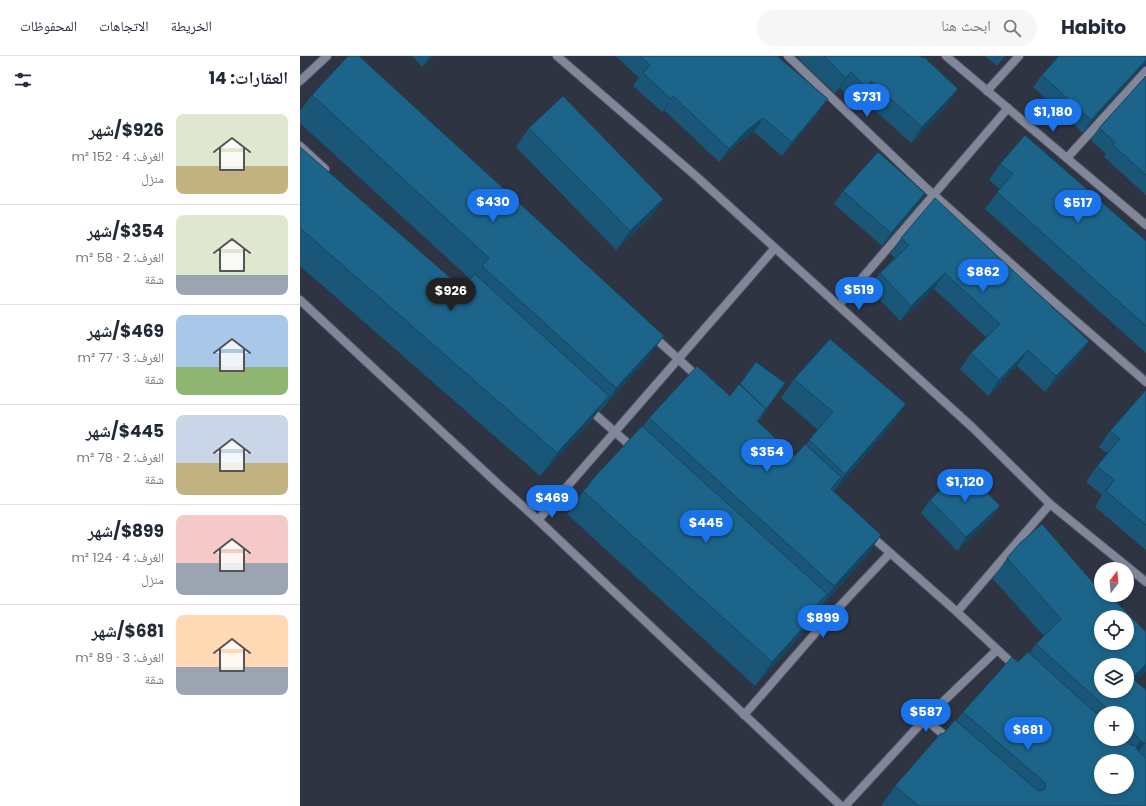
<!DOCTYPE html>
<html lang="ar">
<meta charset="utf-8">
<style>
:root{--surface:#fff;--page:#f6f6f7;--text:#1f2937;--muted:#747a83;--line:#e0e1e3;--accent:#1a73e8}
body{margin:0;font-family:Poppins,"Noto Naskh Arabic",sans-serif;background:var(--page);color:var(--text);direction:rtl;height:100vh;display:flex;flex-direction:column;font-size:15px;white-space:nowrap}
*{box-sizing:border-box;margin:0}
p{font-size:13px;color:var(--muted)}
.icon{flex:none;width:22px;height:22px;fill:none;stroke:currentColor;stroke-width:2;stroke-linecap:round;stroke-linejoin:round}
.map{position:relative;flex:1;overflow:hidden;direction:ltr}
.sheet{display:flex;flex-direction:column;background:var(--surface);width:300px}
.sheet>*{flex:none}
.needle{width:26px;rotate:16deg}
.fabs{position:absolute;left:794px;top:506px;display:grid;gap:8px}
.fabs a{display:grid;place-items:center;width:40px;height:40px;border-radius:50%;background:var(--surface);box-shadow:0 2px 6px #0003;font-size:20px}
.price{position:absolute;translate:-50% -34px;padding:0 9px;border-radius:14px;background:var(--accent);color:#fff;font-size:13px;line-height:26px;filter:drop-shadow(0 1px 2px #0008)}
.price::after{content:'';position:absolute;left:50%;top:24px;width:12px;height:9px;margin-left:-6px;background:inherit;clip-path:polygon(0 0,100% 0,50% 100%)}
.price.current{background:#222;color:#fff}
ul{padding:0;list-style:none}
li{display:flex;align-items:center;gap:12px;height:100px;padding:0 12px}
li+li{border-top:1px solid var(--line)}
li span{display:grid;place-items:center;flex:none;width:112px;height:80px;border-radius:8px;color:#555}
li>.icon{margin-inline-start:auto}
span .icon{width:48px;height:48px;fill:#fffc;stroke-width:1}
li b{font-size:17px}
h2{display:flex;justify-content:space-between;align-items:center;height:48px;padding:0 12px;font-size:17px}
header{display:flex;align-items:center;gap:24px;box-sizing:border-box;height:56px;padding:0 20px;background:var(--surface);border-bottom:1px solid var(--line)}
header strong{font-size:19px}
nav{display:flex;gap:22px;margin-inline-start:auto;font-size:14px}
.search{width:280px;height:36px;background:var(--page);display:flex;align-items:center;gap:10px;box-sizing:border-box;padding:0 14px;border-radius:22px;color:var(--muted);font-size:15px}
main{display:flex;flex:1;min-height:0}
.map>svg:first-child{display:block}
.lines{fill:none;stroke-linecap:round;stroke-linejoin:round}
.street-casing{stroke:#4c505e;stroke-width:10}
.street{stroke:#818799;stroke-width:8}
.wall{fill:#195677;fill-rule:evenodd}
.shaded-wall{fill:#144661}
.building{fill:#1d648a;stroke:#144661;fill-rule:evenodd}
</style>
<header>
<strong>Habito</strong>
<div class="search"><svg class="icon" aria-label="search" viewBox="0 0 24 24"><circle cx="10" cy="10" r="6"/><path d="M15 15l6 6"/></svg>ابحث هنا</div>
<nav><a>الخريطة</a><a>الاتجاهات</a><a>المحفوظات</a></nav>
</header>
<main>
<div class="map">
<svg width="846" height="750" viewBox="0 0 846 750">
<rect width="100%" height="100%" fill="#2f3443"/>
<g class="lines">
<defs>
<g id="street">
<path d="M257 0 397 121 672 371 750 448 846 526"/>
<path d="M488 0 625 131 753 245 846 326"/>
<path d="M646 0 846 169"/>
<path d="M0 25 27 0"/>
<path d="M687 35 719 0"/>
<path d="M0 90 25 113"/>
<path d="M767 102 846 15"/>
<path d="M0 244 198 428 238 464 475 192"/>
<path d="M539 249 708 52"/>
<path d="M352 279 399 322"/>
<path d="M288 352 333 392"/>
<path d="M238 464 541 750"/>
<path d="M570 479 657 556 717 612"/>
<path d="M509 553 524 567"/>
<path d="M657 556 750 448"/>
<path d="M444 659 524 567 590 497"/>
<path d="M625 663 650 684"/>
<path d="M545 750 625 663 697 594"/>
</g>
</defs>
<use href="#street" class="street-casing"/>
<use href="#street" class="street"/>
</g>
<g class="wall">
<path d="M112 0H134L122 11Z"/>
<path d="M316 0H477L518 57 482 100 454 76 437 88 419 106 364 54 362 56 333 30 339 22Z"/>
<path d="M497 0H620L658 33 647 49 611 87 560 41 555 47 540 32 535 37 503 7Z"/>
<path d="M685 0H705L697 10Z"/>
<path d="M845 10 842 11 783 77 733 31 742 19Z"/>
<path d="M846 20V139L804 101 806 98 791 84 799 72Z"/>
<path d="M12 39 347 303 300 355 299 354 292 364 240 420 0 210V91L162 232 170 223 0 67V55Z"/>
<path d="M229 72 363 143 350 162 316 194 216 91Z"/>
<path d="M700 108 846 185V297L685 153 700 133 689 124Z"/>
<path d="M543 135 625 137 616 151 582 190 534 148Z"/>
<path d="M601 182 789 285 778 301 745 336 717 310 688 340 660 313 671 297 687 282 634 233 600 265 569 232 580 217 595 202 590 198Z"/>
<path d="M494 323 593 367 534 435 581 479 565 502 518 554 516 553 518 555 501 579 455 630 267 458 290 426 343 371 349 362 430 340 485 327 458 366 495 400 506 389 518 374 481 342Z"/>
<path d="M846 335V494L795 451 802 439 786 426 797 410 808 398 799 391 810 375Z"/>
<path d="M630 444 690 463 657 495 621 457Z"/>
<path d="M707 502 846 614 835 625 846 634V750H581L595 730 643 678 656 665 663 656 730 597 736 588 744 580 693 523ZM801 657H827V683H801Z"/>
</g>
<g class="shaded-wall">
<path d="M130 0H134L122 11Z"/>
<path d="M846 4V10H845L842 11 783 77 791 64Z"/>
<path d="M551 16 540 32 535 37 546 22Z"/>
<path d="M571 25 560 41 555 47 566 31Z"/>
<path d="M658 33 647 49 611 87 622 71Z"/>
<path d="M373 40 364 54 362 56 371 43Z"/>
<path d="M528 43 518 57 482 100 492 86Z"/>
<path d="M463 62 454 76 437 88 419 106 429 93 446 75Z"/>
<path d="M625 137 616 151 582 190 591 177Z"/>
<path d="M363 143 350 162 316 194 330 175Z"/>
<path d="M645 217 634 233 600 265 611 250Z"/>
<path d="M364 280 347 303 300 355 316 332Z"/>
<path d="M789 285 778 301 745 336 756 320Z"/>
<path d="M728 294 717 310 688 340 699 324Z"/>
<path d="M309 340 292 364 240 420 257 397Z"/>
<path d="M606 348 593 367 532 437 545 418Z"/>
<path d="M541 421 525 445 531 433Z"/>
<path d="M700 450 690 463 657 495 666 481Z"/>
<path d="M581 479 565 502 518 554 534 530Z"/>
<path d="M527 538 510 562 514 552Z"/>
<path d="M518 555 501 579 455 630 472 606Z"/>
<path d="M846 608V614L827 633 832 622Z"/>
<path d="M840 685 845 687 831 707 826 705Z"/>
</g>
<g class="building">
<path d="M48 0H59L364 280 316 332 182 210 189 202 12 39Z"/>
<path d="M340 0H477L528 43 492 86 463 62 446 75 429 93 373 40 371 43 343 17 350 9Z"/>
<path d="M524 0H620L622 2 624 1 658 33 622 71 571 25 566 31 551 16 546 22Z"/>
<path d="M759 0H846V4L791 64 742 19Z"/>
<path d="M846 20V119L813 89 815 86 799 72Z"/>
<path d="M263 40 363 143 330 175 229 72Z"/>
<path d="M725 79 846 185V270L697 136 713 118 700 108Z"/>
<path d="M0 91 162 232 175 218 309 340 257 397 0 172Z"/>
<path d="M578 96 625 137 591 177 543 135Z"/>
<path d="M635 142 789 285 756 320 728 294 699 324 671 297 700 268 645 217 611 250 580 217 609 189 601 182Z"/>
<path d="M530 283 606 348 545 418 509 384 533 356 494 323Z"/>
<path d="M456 306 485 327 461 360 466 353 440 328Z"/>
<path d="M397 310 430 340 439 328 466 353 457 365 495 400 505 388 541 421 531 433 581 479 534 530 349 362Z"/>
<path d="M846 334V469L806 435 814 424 797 410 820 383 810 375Z"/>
<path d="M342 370 527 538 514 552 518 555 472 606 283 435 291 427 290 426Z"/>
<path d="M663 412 700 450 666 481 630 444Z"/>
<path d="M742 468 795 529 797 527 801 531V539H809L846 576V608L832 622 846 634V688L845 687 840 685 838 681 827 671V657H812L736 588 761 563 707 502 720 487ZM801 561H827V587H801ZM801 609H827V635H801Z"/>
<path d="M728 596 801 662V683H824L831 689 836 690 838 695 846 702V750H619L595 730 641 677 643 678 655 664 737 734 740 735 744 734 746 730 744 726 663 656 712 601 718 606ZM801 705H827V731H801Z"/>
</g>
</svg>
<div class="fabs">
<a><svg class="needle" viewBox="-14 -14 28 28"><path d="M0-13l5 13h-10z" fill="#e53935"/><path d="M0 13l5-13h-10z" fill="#747a83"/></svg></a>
<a><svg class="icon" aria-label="locate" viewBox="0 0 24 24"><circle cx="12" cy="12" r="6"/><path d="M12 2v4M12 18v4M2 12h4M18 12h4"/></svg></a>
<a><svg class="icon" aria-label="layers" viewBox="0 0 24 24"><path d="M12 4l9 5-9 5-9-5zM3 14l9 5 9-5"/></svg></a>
<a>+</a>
<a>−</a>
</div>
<b class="price" style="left:567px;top:62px">$731</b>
<b class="price" style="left:753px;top:77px">$1,180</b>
<b class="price" style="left:193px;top:167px">$430</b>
<b class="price" style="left:778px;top:168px">$517</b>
<b class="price" style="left:683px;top:237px">$862</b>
<b class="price" style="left:559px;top:255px">$519</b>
<b class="price current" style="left:151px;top:256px">$926</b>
<b class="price" style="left:467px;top:417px">$354</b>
<b class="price" style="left:665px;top:447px">$1,120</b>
<b class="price" style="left:252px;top:463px">$469</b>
<b class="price" style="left:406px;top:488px">$445</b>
<b class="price" style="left:523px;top:583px">$899</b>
<b class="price" style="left:626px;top:677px">$587</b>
<b class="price" style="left:728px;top:695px">$681</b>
</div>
<section class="sheet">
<h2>العقارات: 14<svg class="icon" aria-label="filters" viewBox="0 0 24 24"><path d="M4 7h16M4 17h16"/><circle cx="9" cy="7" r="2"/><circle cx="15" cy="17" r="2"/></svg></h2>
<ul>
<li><span style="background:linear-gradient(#dfe7d0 65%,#c2b280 0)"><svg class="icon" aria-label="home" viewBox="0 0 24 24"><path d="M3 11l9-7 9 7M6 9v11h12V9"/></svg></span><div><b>$926/شهر</b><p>الغرف: 4 · 152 m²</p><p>منزل</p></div></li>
<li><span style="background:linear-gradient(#dfe7d0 75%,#9aa5b1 0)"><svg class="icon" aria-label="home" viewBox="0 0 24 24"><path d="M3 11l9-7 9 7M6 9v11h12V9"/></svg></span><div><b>$354/شهر</b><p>الغرف: 2 · 58 m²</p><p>شقة</p></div></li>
<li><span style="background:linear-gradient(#a9c7e8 65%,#8fb573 0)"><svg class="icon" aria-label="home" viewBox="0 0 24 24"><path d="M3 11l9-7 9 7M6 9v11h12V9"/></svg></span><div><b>$469/شهر</b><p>الغرف: 3 · 77 m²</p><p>شقة</p></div></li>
<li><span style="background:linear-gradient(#c9d6e8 60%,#c2b280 0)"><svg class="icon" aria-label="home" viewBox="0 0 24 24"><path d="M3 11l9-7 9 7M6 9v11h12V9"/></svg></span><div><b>$445/شهر</b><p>الغرف: 2 · 78 m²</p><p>شقة</p></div></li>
<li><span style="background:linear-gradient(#f6c9c9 60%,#9aa5b1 0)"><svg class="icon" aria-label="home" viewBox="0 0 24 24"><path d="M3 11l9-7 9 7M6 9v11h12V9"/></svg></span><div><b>$899/شهر</b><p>الغرف: 4 · 124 m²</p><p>منزل</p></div></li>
<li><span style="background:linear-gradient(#ffd9b3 65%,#9aa5b1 0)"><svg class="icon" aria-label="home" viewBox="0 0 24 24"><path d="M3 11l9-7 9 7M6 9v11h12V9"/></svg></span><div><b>$681/شهر</b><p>الغرف: 3 · 89 m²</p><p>شقة</p></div></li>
</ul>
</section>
</main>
